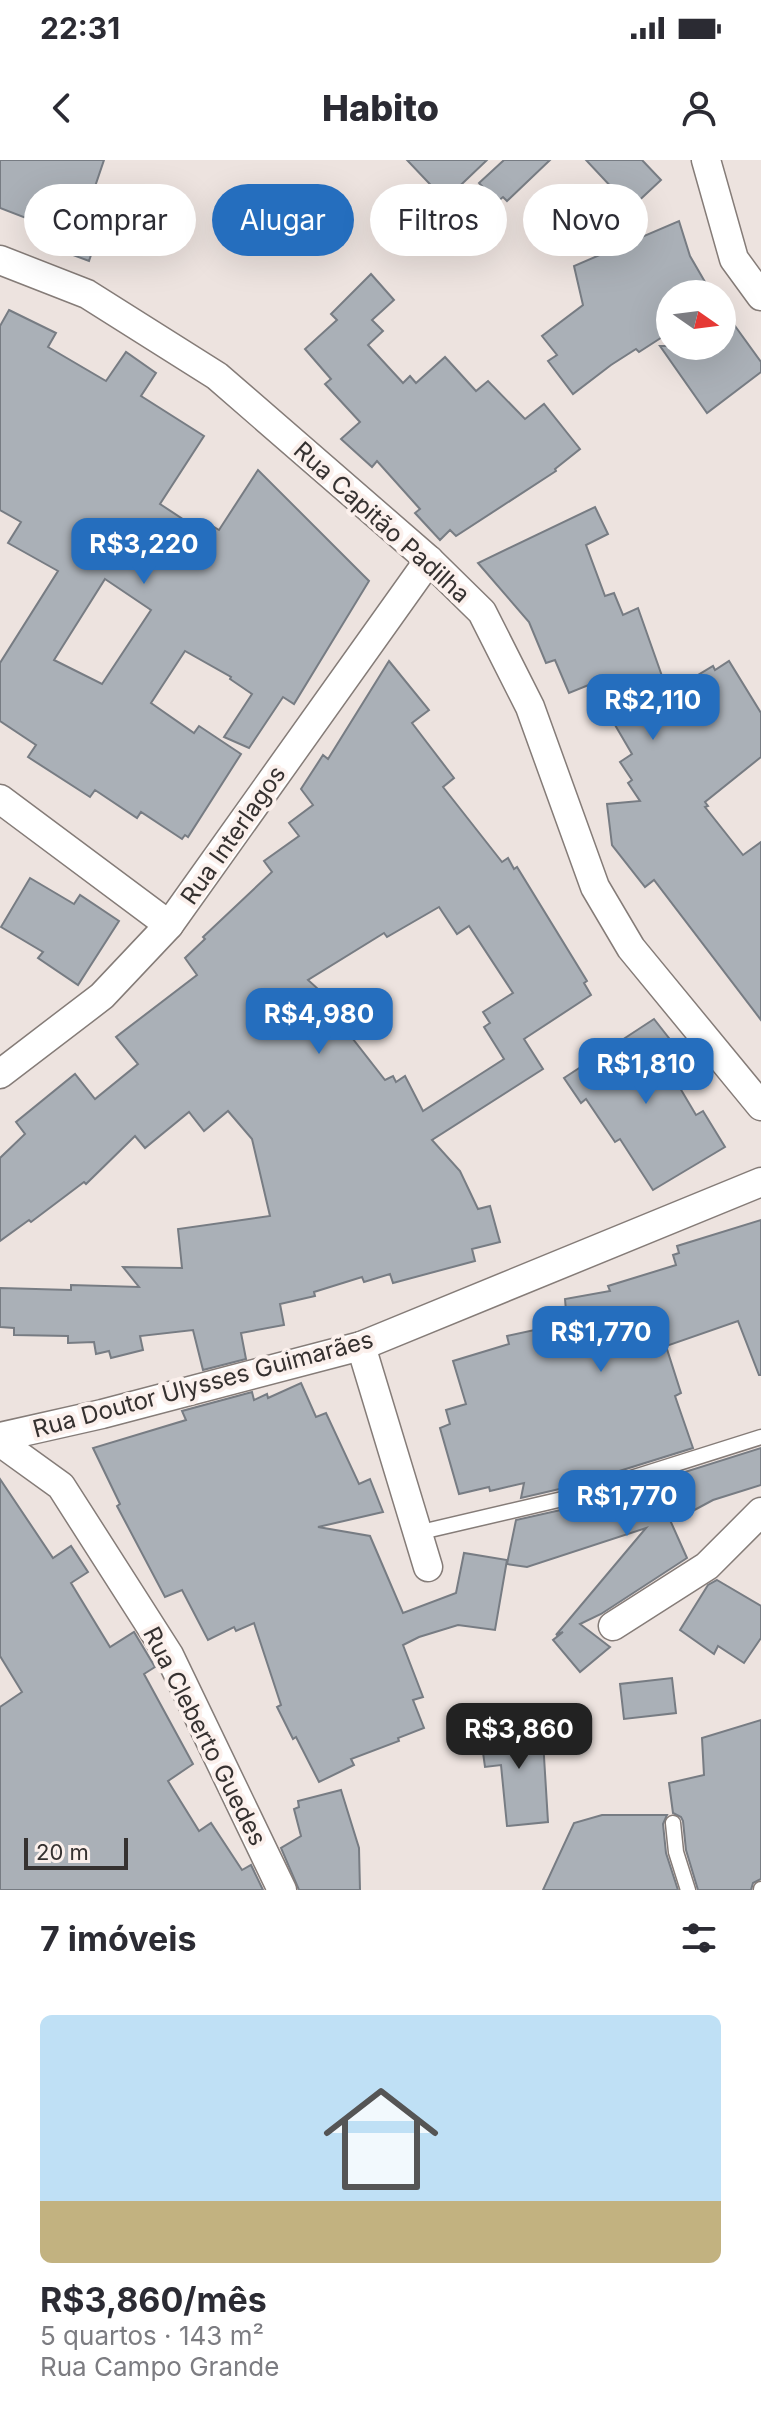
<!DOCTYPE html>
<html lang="pt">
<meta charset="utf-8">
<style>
:root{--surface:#fff;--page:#f7f7f7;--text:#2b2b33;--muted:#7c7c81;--accent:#256ebe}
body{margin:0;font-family:Inter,sans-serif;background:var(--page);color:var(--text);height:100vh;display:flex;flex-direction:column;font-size:30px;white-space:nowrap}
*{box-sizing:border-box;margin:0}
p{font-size:26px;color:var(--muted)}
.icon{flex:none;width:44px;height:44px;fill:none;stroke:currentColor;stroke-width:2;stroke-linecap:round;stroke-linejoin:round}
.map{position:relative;height:1730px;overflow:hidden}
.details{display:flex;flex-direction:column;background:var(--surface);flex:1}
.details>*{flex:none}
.guide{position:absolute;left:24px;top:24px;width:714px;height:72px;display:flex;gap:16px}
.needle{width:52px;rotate:104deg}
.tools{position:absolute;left:656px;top:120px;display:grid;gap:16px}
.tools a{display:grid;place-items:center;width:80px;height:80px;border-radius:50%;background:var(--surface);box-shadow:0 8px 32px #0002;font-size:40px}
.scale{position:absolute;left:24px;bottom:20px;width:104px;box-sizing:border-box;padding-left:8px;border:4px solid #353130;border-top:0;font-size:22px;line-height:28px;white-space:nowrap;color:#353130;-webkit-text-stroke:6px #fbf0ec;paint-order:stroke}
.price{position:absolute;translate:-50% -68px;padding:0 18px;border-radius:16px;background:var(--accent);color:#fff;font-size:26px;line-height:52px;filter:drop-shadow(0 2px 4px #0008)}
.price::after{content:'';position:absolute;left:50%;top:48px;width:24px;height:18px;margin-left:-12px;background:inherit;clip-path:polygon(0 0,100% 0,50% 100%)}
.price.selected{background:#222;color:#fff}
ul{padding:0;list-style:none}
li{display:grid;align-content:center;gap:16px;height:424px;padding:0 40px}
li span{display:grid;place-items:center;height:248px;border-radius:12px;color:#555}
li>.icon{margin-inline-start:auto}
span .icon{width:144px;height:144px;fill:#fffc;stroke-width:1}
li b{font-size:34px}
h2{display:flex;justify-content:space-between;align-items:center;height:96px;padding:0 40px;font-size:34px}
.tag{padding:0 28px;border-radius:36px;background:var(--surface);box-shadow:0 8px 32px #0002;font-size:28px;line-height:72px}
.tag.selected{background:var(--accent);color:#fff}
.status{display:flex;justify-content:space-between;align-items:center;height:56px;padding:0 40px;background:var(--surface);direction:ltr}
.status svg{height:22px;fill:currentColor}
header{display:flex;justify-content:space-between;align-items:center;height:104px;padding:0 40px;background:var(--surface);font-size:36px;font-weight:800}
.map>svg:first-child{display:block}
.building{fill:#aab0b7;stroke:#777c83;stroke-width:2;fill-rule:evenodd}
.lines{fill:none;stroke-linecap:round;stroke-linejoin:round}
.lane-casing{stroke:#857c78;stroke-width:17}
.street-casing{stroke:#857c78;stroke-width:31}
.lane{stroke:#fff;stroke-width:14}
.street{stroke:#fff;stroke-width:28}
.labels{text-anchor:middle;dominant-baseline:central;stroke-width:8;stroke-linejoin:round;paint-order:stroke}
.street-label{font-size:24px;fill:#353130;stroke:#fbf0ec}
</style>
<div class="status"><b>22:31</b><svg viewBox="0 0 49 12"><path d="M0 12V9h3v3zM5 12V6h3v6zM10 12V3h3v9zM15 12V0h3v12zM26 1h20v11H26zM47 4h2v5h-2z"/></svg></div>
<header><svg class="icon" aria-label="back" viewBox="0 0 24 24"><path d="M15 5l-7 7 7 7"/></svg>Habito<svg class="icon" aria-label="person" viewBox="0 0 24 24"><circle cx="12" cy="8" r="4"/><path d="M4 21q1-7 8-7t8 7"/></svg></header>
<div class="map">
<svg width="761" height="1730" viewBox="0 0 761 1730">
<rect width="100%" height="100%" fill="#ede3df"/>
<g class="building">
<path d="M0 0H104L82 65 99 71 89 101 41 83 47 66 0 48Z"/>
<path d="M407 0H487L445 40Z"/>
<path d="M504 0H550L507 41 503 37 497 42 479 23Z"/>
<path d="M586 0H642L661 20 631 48Z"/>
<path d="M679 61 690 96 712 134H670V172L639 192 636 189 611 205 573 234 548 201 557 195 542 176 583 145 574 106Z"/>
<path d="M371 114 394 140 372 160 383 171 368 185 403 223 410 216 416 223 445 197 476 231 488 221 525 259 544 244 580 289 555 309 556 311 456 376 450 370 440 380 415 353 420 349 377 301 372 307 341 279 360 262 325 224 331 219 305 189 337 160 331 154Z"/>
<path d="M722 148 761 202V212L707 253 660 186H722Z"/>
<path d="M9 150 56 173 48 187 106 221 126 192 156 213 141 236 204 276 160 344 204 373 209 364 219 370 258 310 369 421 294 544 283 537 249 588 224 577 252 534 230 519 231 517 185 491 151 543 194 573 199 566 241 594 188 677 185 675 182 679 141 652 137 658 95 630 90 637 28 597 36 585 0 561V503L58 411 8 383 21 362 0 350V166ZM105 419 151 450 102 524 54 500Z"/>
<path d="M595 347 608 374 586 385 605 436 614 433 623 455 638 448 668 533 713 506 715 510 729 501 761 553V597L705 642 708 646 705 647 743 695 761 682V860L654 720 645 727 612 685 607 644 640 641 628 623 632 620 620 602 632 594 591 524 569 533 555 500 546 503 529 462 478 403Z"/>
<path d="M389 501 429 550 412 563 454 618 443 627 502 702 508 698 514 709 517 707 587 821 584 823 591 835 524 879 543 909 432 980 460 1011 478 1049 490 1046 500 1082 472 1089 475 1101 393 1123 390 1114 364 1122 362 1117 314 1132 315 1136 280 1144 284 1165 241 1173 246 1199 203 1210 193 1170 140 1176 143 1190 111 1198 109 1191 96 1194 94 1182 68 1183V1176L14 1175V1168L0 1167V1128L71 1130V1125L139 1127 123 1107 182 1108 178 1069 270 1056 252 979 228 951 204 971 189 952 145 988 135 976 86 1024 84 1022 31 1062 29 1060 0 1081V998L25 974 16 962 75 914 95 939 138 904 116 877 197 815 185 798 205 779 203 777 272 712 264 701 299 676 289 663 313 645 301 629 323 595 328 599ZM439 747 457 774 469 766 513 833 483 852 490 863 484 867 504 899 423 951 405 916 396 922 393 916 385 920 353 879 354 878 324 843 328 838 308 820 384 773 387 777Z"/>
<path d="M30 718 74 744 80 735 119 761 78 825 38 798 43 792 1 767Z"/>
<path d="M654 859 672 882 658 891 696 955 703 951 725 987 653 1030 620 979 615 982 586 939 581 943 564 918Z"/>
<path d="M761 1060V1215H759L738 1161 666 1186 681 1233 675 1236 693 1288 568 1327 521 1338 524 1323 490 1331 489 1327 459 1334 440 1268 450 1264 446 1250 466 1244 453 1201 509 1184 507 1176 567 1163 565 1139 610 1131 608 1126 676 1105 673 1095 679 1093 677 1086Z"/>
<path d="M301 1223 316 1257 326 1253 359 1324 370 1319 383 1352 318 1367 370 1376 403 1453 456 1433 464 1393 507 1400 495 1470 458 1465 419 1477 403 1485 423 1537 413 1540 424 1568 398 1578 399 1581 351 1599 354 1605 319 1622 296 1577 293 1579 277 1547 281 1545 254 1463 236 1471 234 1467 208 1480 182 1430 165 1437 117 1346 120 1344 93 1288 186 1260 182 1251 252 1232 254 1240 267 1234 268 1238Z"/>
<path d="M761 1288V1325L713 1340 687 1354 670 1360 687 1398 601 1454 580 1464 610 1487 580 1512 553 1480 563 1472 556 1475 646 1368 527 1407 507 1404 516 1360 574 1347Z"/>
<path d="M0 1319 53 1398 71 1386 88 1412 71 1423 110 1487 134 1472 155 1507 144 1514 193 1604 168 1621 199 1671 211 1663 242 1710 251 1705 263 1730H0V1547L22 1532 0 1496Z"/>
<path d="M717 1420 761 1446V1478L744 1503 718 1486 714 1494 680 1470 708 1425Z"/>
<path d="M672 1518 676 1553 624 1559 620 1524Z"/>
<path d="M761 1560V1719L753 1723 751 1730H698L686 1690 683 1661 681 1657 673 1653 669 1623 704 1615 702 1578Z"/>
<path d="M542 1564 548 1662 507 1666 501 1605 485 1607 480 1571Z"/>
<path d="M341 1630 359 1688 360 1730H299L281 1688 301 1676 294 1649 299 1647 298 1641Z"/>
<path d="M602 1655H667L663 1664 666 1693 678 1730H543L574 1663Z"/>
</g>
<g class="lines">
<defs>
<g id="lane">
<path d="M417 1373 571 1337 761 1277"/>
<path d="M673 1663 676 1692 688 1730"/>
<path d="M761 1730V1729"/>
</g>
<g id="street">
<path d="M706 0 734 99 761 136"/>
<path d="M0 100 87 134 217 216 429 400 482 452 530 547 595 727 631 788 761 946"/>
<path d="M0 639 169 765"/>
<path d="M0 914 102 836 169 765 429 400"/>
<path d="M361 1186 428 1407"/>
<path d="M0 1277 102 1254 361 1186 761 1022"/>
<path d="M0 1282 61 1326 169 1495 282 1730"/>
<path d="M613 1466 707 1406 761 1352"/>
</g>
</defs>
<use href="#lane" class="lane-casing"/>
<use href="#street" class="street-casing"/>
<use href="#lane" class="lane"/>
<use href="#street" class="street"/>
</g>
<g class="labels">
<g class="street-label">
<text transform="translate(382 362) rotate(42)">Rua Capitão Padilha</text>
<text transform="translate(233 675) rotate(-55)">Rua Interlagos</text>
<text transform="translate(203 1224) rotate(-15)">Rua Doutor Ulysses Guimarães</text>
<text transform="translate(205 1576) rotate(63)">Rua Cleberto Guedes</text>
</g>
</g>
</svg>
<div class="tools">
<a><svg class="needle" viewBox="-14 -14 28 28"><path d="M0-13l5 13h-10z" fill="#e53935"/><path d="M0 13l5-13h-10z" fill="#7c7c81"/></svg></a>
</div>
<div class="scale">20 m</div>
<b class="price" style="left:144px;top:426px">R$3,220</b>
<b class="price" style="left:653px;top:582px">R$2,110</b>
<b class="price" style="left:319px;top:896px">R$4,980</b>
<b class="price" style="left:646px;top:946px">R$1,810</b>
<b class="price" style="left:601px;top:1214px">R$1,770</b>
<b class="price" style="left:627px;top:1378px">R$1,770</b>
<b class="price selected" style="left:519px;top:1611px">R$3,860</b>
<div class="guide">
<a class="tag">Comprar</a>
<a class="tag selected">Alugar</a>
<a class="tag">Filtros</a>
<a class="tag">Novo</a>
</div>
</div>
<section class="details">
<h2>7 imóveis<svg class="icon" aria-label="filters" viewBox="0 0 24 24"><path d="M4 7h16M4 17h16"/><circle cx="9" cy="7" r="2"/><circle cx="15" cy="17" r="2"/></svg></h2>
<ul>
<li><span style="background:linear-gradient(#bfe0f5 75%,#c2b280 0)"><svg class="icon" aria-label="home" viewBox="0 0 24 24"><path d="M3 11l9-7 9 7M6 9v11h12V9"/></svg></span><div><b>R$3,860/mês</b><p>5 quartos · 143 m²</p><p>Rua Campo Grande</p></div></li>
</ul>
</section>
